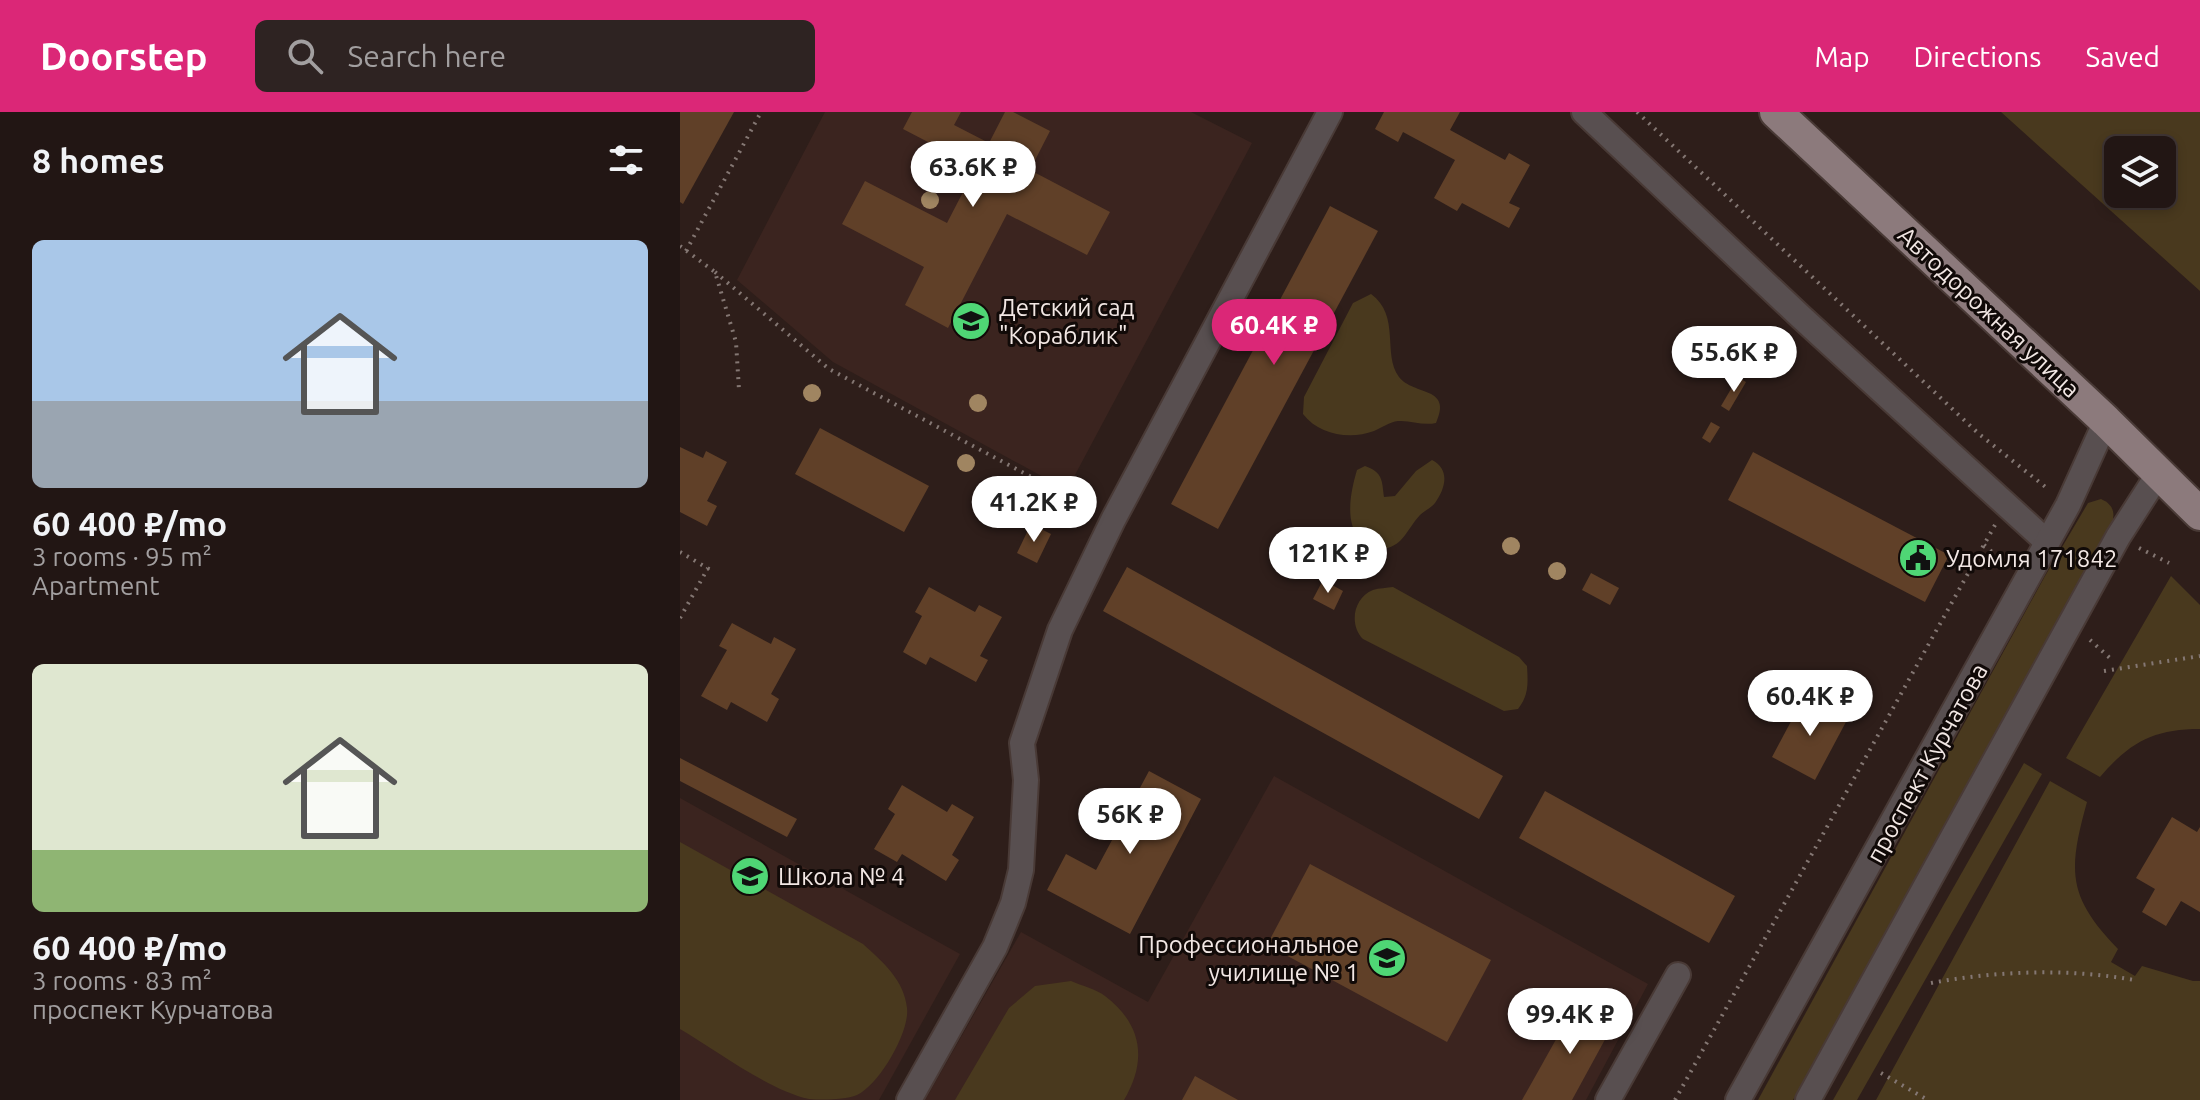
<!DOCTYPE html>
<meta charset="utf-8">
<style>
:root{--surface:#221614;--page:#2e2322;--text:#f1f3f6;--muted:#a29fa0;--line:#3f3534;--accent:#db2777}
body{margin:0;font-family:Ubuntu,sans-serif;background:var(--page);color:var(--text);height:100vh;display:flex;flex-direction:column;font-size:30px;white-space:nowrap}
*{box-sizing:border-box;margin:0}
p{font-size:26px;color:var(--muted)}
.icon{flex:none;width:44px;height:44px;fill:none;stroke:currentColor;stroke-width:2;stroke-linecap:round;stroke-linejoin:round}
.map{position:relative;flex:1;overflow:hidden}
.sheet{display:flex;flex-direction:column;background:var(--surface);width:680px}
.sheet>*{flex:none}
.fabs{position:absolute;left:1424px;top:24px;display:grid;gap:16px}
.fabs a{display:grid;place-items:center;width:72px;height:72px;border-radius:12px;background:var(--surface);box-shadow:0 4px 12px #0003,0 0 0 2px var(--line);font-size:40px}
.price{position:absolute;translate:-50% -68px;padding:0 18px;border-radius:28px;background:#fff;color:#222;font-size:26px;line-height:52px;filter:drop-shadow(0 2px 4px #0008)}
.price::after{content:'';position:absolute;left:50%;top:48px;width:24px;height:18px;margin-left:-12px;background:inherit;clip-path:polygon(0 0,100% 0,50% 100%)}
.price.selected{background:var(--accent);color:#fff}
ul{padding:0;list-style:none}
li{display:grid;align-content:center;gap:16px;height:424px;padding:0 32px}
li span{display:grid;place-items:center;height:248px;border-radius:12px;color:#555}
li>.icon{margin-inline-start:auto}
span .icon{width:144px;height:144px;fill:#fffc;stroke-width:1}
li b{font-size:34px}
h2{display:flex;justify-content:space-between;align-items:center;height:96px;padding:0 32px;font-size:34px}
header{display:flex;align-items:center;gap:48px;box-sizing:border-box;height:112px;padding:0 40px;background:var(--accent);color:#fff}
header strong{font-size:38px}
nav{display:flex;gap:44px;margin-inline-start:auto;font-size:28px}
.search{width:560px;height:72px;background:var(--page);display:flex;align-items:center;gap:20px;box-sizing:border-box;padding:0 28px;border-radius:12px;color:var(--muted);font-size:30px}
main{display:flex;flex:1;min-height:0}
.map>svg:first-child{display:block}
.built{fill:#3b241f}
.green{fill:#49391e;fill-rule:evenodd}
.building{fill:#604028}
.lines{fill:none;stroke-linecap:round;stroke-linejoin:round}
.minor-casing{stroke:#493a36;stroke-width:28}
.major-casing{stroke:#493a36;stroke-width:36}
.path{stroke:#847773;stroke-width:4;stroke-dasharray:2 6;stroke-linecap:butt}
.minor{stroke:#584f50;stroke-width:24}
.major{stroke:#8c7a7c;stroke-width:32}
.tree{fill:#a08561}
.labels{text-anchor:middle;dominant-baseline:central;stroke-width:6;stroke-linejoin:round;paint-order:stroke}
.poi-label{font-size:24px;fill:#f2e7e4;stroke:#110a08;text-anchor:start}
.street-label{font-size:24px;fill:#f2e7e4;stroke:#110a08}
</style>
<header>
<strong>Doorstep</strong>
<div class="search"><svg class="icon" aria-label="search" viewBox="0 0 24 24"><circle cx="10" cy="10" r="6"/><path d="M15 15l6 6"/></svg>Search here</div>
<nav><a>Map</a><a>Directions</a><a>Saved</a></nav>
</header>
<main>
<section class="sheet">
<h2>8 homes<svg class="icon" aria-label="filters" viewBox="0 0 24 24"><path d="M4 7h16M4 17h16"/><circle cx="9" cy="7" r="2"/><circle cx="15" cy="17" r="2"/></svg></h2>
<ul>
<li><span style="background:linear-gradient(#a9c7e8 65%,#9aa5b1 0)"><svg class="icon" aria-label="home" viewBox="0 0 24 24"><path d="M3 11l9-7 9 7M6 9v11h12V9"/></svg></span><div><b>60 400 ₽/mo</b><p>3 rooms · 95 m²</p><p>Apartment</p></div></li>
<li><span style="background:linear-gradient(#dfe7d0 75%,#8fb573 0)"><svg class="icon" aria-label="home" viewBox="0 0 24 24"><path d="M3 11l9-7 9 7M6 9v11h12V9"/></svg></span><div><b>60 400 ₽/mo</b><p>3 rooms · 83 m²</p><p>проспект Курчатова</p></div></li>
</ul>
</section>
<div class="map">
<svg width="1520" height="988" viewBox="0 0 1520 988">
<rect width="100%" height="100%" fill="#2e1e1a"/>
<g class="built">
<path d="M145 0H511L572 31 387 378 153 250 57 168Z"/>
<path d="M594 664 968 872 906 988H245L341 820 468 890Z"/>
<path d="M0 686 280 842 199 988H0Z"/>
</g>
<g class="green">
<path d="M1321 0H1520V179ZM1438 38H1482V82H1438Z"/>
<path d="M691 182C721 204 702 242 719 265 734 284 773 274 756 311 742 314 731 308 718 309 710 310 701 316 694 319 670 328 639 323 623 302L624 285 673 191Z"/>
<path d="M752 348C770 357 766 376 755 391 751 396 744 399 740 403 727 417 724 433 704 437 696 434 686 433 680 427 664 410 671 378 677 358L685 354C703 360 702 369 704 385L715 384 736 359Z"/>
<path d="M1421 387C1437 394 1435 406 1429 419L1113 988H1078L1365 464 1408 391Z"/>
<path d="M1491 464 1520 493V617C1474 617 1450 630 1420 665L1386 646Z"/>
<path d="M713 475 839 545 847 554C848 571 849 583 838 597L824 599 683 527C669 513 673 486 693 478 699 476 707 476 713 475Z"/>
<path d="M1344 651 1362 662 1177 988H1153Z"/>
<path d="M1370 669 1407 690C1388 759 1387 784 1438 837L1431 850 1455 864 1462 854 1513 869H1520V988H1196Z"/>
<path d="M0 730 183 832C203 850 224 868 227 896 230 920 199 973 177 983 164 988 143 988 129 987 88 978 36 938 0 917Z"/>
<path d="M391 869C402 874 416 877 425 884 463 913 467 949 444 988H275L329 896 355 874Z"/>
</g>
<g class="building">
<path d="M0 0H54L3 92 0 90Z"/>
<path d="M232 0H281L274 13 309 31 325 0H333L370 19 350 58 430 100 407 143 327 102 268 216 225 193 244 155 162 112 185 69 267 111 296 55 223 17Z"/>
<path d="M704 0H780L770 18 825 48 829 41 850 53 829 91 840 96 829 116 782 91 777 99 754 86 775 48 723 20 718 30 695 17Z"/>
<path d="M650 94 698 119 538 417 491 392Z"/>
<path d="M1058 265 1066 270 1049 299 1041 294Z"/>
<path d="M1031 310 1040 315 1030 331 1022 326Z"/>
<path d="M140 316 249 374 224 420 115 362Z"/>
<path d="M0 335 23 346 26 339 47 350 27 389 37 394 27 414 0 400Z"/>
<path d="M1073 340 1269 443 1245 490 1048 388Z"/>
<path d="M351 412 371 422 357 451 337 441Z"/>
<path d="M447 455 823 664 799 707 423 499Z"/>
<path d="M911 461 939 476 930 493 902 478Z"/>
<path d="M643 468 663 479 654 498 633 487Z"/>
<path d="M249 475 295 500 299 493 322 505 300 544 308 548 296 570 250 545 246 553 223 540 242 504 235 500Z"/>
<path d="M52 511 91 532 94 525 116 537 91 582 99 587 87 610 51 590 47 598 21 584 47 538 39 534Z"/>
<path d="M1124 585 1167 608 1135 668 1092 645Z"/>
<path d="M0 646 117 707 107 725 0 669Z"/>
<path d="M469 659 521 687 450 822 367 778 386 742 416 758Z"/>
<path d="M222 673 267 700 272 692 294 705 272 743 279 748 266 769 222 742 217 750 194 737 215 702 208 697Z"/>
<path d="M865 679 1055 784 1029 831 839 726Z"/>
<path d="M1492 705 1517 720 1520 715V800L1501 789 1486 814 1462 800 1475 777 1456 766Z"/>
<path d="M630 752 811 848 767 930 587 833Z"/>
<path d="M897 890 934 911 892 988H842Z"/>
<path d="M515 964 558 988H502Z"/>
</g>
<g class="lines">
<defs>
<g id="minor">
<path d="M904 0 1121 205 1367 430"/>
<path d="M229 988 315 835 333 791 341 758 346 668 342 631 380 518 433 408 650 0"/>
<path d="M928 988 998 863"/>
<path d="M1058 988 1388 393 1426 309"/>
<path d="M1128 988 1438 425 1479 361"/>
</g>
<path id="major" d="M1096 0 1426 309 1520 402"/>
</defs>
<use href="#minor" class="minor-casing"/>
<use href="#major" class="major-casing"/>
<g class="path">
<path d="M957 0 1299 322 1368 377"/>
<path d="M0 134 35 160 56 230 59 278"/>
<path d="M6 139 81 0"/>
<path d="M35 160 149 257 413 398"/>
<path d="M1304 433 1329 455"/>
<path d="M1459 436 1489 451"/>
<path d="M0 440 34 460"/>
<path d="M0 506 28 456"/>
<path d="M1410 528 1431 547"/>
<path d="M1424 559 1520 544"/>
<path d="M1251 871C1317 859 1387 856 1454 868"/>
<path d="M1201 961 1248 988"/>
<path d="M995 988 1315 413"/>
</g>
<use href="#minor" class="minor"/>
<use href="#major" class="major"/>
</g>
<g class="tree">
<circle cx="250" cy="88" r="9"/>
<circle cx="132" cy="281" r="9"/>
<circle cx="298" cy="291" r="9"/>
<circle cx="286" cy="351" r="9"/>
<circle cx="831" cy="434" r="9"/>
<circle cx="877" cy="459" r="9"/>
</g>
<defs>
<symbol id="school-disc" viewBox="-11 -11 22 22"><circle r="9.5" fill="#4fd675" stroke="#110a08"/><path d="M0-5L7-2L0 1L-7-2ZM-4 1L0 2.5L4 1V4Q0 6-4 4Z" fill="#111"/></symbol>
<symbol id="civic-disc" viewBox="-11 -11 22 22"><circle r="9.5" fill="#4fd675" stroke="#110a08"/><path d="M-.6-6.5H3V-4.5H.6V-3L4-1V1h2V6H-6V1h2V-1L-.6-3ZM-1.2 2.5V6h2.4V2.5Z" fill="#111"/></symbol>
<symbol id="university-disc" viewBox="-11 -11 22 22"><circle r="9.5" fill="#4fd675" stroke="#110a08"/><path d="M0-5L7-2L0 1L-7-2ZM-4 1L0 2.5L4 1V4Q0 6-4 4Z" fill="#111"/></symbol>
</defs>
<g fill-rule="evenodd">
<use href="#school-disc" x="269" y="187" width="44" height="44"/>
<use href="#civic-disc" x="1216" y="424" width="44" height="44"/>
<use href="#school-disc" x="48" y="742" width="44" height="44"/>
<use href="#university-disc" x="685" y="824" width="44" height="44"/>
</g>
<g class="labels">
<g class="poi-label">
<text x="319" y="195">Детский сад<tspan x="319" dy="28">"Кораблик"</tspan></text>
<text x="1266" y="446">Удомля 171842</text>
<text x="98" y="764">Школа № 4</text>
<text x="679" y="832" text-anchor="end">Профессиональное<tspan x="679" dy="28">училище № 1</tspan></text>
</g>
<g class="street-label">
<text transform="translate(1309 200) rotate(43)">Автодорожная улица</text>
<text transform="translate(1247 651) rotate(-61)">проспект Курчатова</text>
</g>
</g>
</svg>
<div class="fabs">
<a><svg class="icon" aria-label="layers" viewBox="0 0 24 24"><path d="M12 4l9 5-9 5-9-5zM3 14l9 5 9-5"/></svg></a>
</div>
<b class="price" style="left:293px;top:97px">63.6K ₽</b>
<b class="price selected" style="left:594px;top:255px">60.4K ₽</b>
<b class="price" style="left:1054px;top:282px">55.6K ₽</b>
<b class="price" style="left:354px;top:432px">41.2K ₽</b>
<b class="price" style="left:648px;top:483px">121K ₽</b>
<b class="price" style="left:1130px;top:626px">60.4K ₽</b>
<b class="price" style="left:450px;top:744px">56K ₽</b>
<b class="price" style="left:890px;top:944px">99.4K ₽</b>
</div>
</main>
